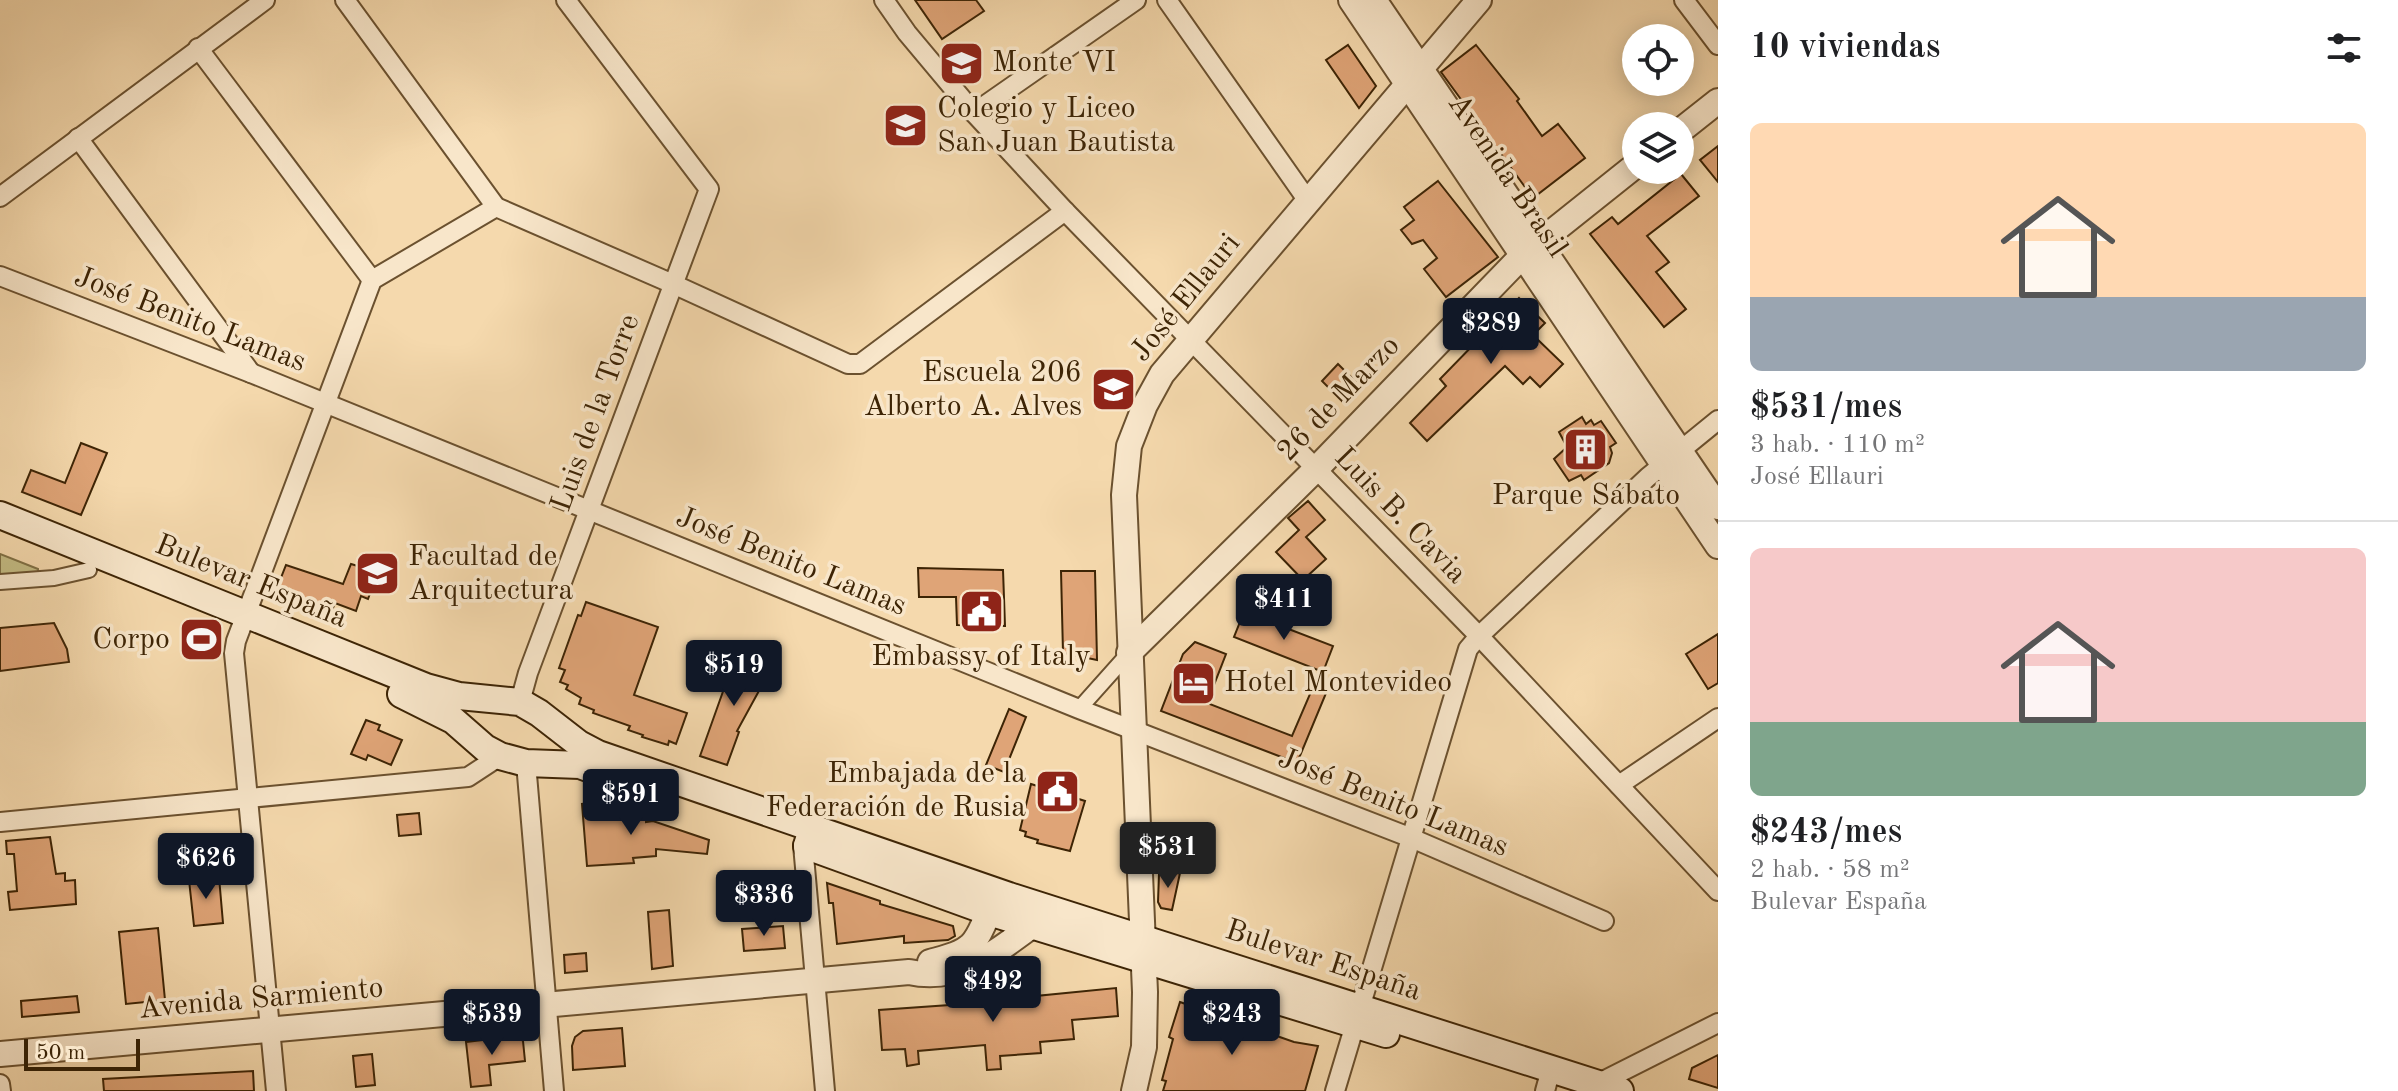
<!DOCTYPE html>
<html lang="es">
<meta charset="utf-8">
<style>
:root{--surface:#fff;--page:#f2f2f2;--text:#202124;--muted:#757577;--line:#e0e0e0;--accent:#111827}
body{margin:0;font-family:"Old Standard TT",serif;background:var(--page);color:var(--text);height:100vh;display:flex;flex-direction:column;font-size:30px;white-space:nowrap}
*{box-sizing:border-box;margin:0}
p{font-size:26px;color:var(--muted)}
.icon{flex:none;width:44px;height:44px;fill:none;stroke:currentColor;stroke-width:2;stroke-linecap:round;stroke-linejoin:round}
.map{position:relative;flex:1;overflow:hidden}
.details{display:flex;flex-direction:column;background:var(--surface);width:680px}
.details>*{flex:none}
.controls{position:absolute;left:1622px;top:24px;display:grid;gap:16px}
.controls a{display:grid;place-items:center;width:72px;height:72px;border-radius:50%;background:var(--surface);box-shadow:0 4px 20px #0003;font-size:40px}
.scale{position:absolute;left:24px;bottom:20px;width:116px;box-sizing:border-box;padding-left:8px;border:4px solid #3d2405;border-top:0;font-size:22px;line-height:28px;white-space:nowrap;color:#3d2405;-webkit-text-stroke:6px #f8e6ca;paint-order:stroke}
.price{position:absolute;translate:-50% -68px;padding:0 18px;border-radius:8px;background:var(--accent);color:#fff;font-size:26px;line-height:52px;filter:drop-shadow(0 2px 4px #0008)}
.price::after{content:'';position:absolute;left:50%;top:48px;width:24px;height:18px;margin-left:-12px;background:inherit;clip-path:polygon(0 0,100% 0,50% 100%)}
.price.active{background:#222;color:#fff}
ul{padding:0;list-style:none}
li{display:grid;align-content:center;gap:16px;height:424px;padding:0 32px}
li+li{border-top:2px solid var(--line)}
li span{display:grid;place-items:center;height:248px;border-radius:12px;color:#555}
li>.icon{margin-inline-start:auto}
span .icon{width:144px;height:144px;fill:#fffc;stroke-width:1}
li b{font-size:34px}
h2{display:flex;justify-content:space-between;align-items:center;height:96px;padding:0 32px;font-size:34px}
main{display:flex;flex:1;min-height:0}
.map>svg:first-child{display:block}
.green{fill:#c4bc84;stroke:#807044;stroke-width:2}
.building{fill:#dfa477;stroke:#3d2405;stroke-width:2}
.lines{fill:none;stroke-linecap:round;stroke-linejoin:round}
.pedestrian-casing{stroke:#6b512f;stroke-width:18}
.minor-casing{stroke:#6b512f;stroke-width:22}
.tertiary-casing{stroke:#6b512f;stroke-width:28}
.secondary-casing{stroke:#3d2405;stroke-width:30}
.pedestrian{stroke:#f8e6ca;stroke-width:14}
.minor{stroke:#f8e6ca;stroke-width:18}
.tertiary{stroke:#f8e6ca;stroke-width:24}
.secondary{stroke:#f8e6ca;stroke-width:26}
.labels{text-anchor:middle;dominant-baseline:central;stroke-width:7;stroke-linejoin:round;paint-order:stroke}
.poi-label{font-size:30px;fill:#3d2405;stroke:#f8e6ca;text-anchor:start}
.street-label{font-size:30px;fill:#3d2405;stroke:#f8e6ca}
</style>
<main>
<div class="map">
<svg width="1718" height="1091" viewBox="0 0 1718 1091">
<rect width="100%" height="100%" fill="#f5d9ad"/>
<filter id="stains"><feTurbulence type="fractalNoise" baseFrequency=".0025" numOctaves="4"/><feColorMatrix values="0 0 0 0 .2 0 0 0 0 .09 0 0 0 0 .02 0 0 0 .5 -.17"/></filter>
<radialGradient id="worn" r=".72"><stop offset=".6" stop-color="#630" stop-opacity="0"/><stop offset="1" stop-color="#630" stop-opacity=".3"/></radialGradient>
<path class="green" d="M0 554 38 569V572L0 580Z"/>
<g class="building">
<path d="M915 0H976L984 11 942 39Z"/>
<path d="M1348 45 1376 86 1359 108 1326 60Z"/>
<path d="M1476 45 1519 99 1517 101 1542 136 1558 124 1585 158 1533 198 1441 72Z"/>
<path d="M1718 146V182L1700 160Z"/>
<path d="M1681 174 1699 196 1647 236 1669 262 1656 272 1686 309 1664 327 1590 234 1612 217 1618 224Z"/>
<path d="M1438 181 1498 257 1446 297 1424 269 1437 258 1423 240 1412 244 1401 230 1414 220 1404 207Z"/>
<path d="M1519 298 1545 323 1533 335 1563 364 1540 387 1530 377 1523 384 1505 366 1427 441 1410 423 1446 386 1440 379Z"/>
<path d="M1338 364 1359 385 1342 401 1322 381Z"/>
<path d="M1582 417 1586 424 1591 420 1594 425 1601 421 1616 443 1610 447 1612 453 1609 463 1584 480 1581 475 1569 481 1554 459 1567 447 1559 432Z"/>
<path d="M81 443 107 453 81 515 22 492 31 470 65 483Z"/>
<path d="M1308 501 1325 520 1306 537 1326 559 1303 580 1276 552 1299 530 1288 518Z"/>
<path d="M351 564 378 572 368 599 361 596 356 611 335 603 330 615 275 593 286 565 343 584Z"/>
<path d="M918 568 1003 570 1005 626 957 625 956 597H919Z"/>
<path d="M1061 571H1095L1097 660 1063 653Z"/>
<path d="M586 602 658 627 634 695 687 713 676 744 669 741 668 745 642 737 643 735 628 730 630 726 593 713 594 710 579 704 581 698 566 689 568 685 560 682 565 670 559 668 578 615 581 616Z"/>
<path d="M1244 612 1333 646 1323 672 1234 637Z"/>
<path d="M54 623 67 649 69 662 0 671V628Z"/>
<path d="M1718 634V683L1708 689 1686 654Z"/>
<path d="M1195 642 1226 654 1207 703 1292 736 1316 680 1329 686 1297 763 1161 711 1183 654Z"/>
<path d="M736 655 772 667 737 731 739 732 727 765 700 756Z"/>
<path d="M1009 709 1026 717 1004 772 986 765Z"/>
<path d="M366 720 380 725 378 730 402 740 391 765 368 755 366 760 351 754Z"/>
<path d="M1031 784 1085 801 1070 851 1037 843 1038 840 1025 836 1026 832 1020 830Z"/>
<path d="M600 802 604 803 605 810H617L621 811V814H628V821L646 819V822L653 821 709 840 707 854 656 849V856L633 858 634 863 587 866 582 804Z"/>
<path d="M419 813 421 834 399 836 397 815Z"/>
<path d="M50 837 56 874 65 873V881L75 880 76 904 10 910 8 892 17 891 14 854H7L6 841Z"/>
<path d="M1180 873 1172 910 1161 908 1158 902 1159 874Z"/>
<path d="M219 877 223 923 194 926 189 880Z"/>
<path d="M827 883 880 901V904L953 926 955 936 948 940 904 943V936L837 944 833 903H829Z"/>
<path d="M669 910 673 966 652 969 648 912Z"/>
<path d="M783 926 785 948 744 951 742 929Z"/>
<path d="M158 928 165 1000 126 1004 119 932Z"/>
<path d="M586 953 587 971 565 973 564 955Z"/>
<path d="M1116 988 1118 1016 1072 1020 1074 1039 1040 1042 1041 1053 1000 1056 1001 1069 987 1070 985 1045 918 1051 919 1064 907 1066 905 1049 882 1050 879 1010 1036 999V996Z"/>
<path d="M77 996 79 1012 22 1017 21 1001Z"/>
<path d="M1180 1002 1294 1042 1318 1046 1305 1091H1163L1166 1081 1162 1080 1173 1039 1169 1037Z"/>
<path d="M622 1028 625 1066 573 1070 572 1046 575 1037 583 1031Z"/>
<path d="M517 1036 523 1041 525 1061 489 1065 491 1085 471 1087 466 1042Z"/>
<path d="M372 1054 375 1085 356 1087 353 1056Z"/>
<path d="M1718 1055V1088L1689 1079 1692 1068Z"/>
<path d="M253 1071 254 1091H104L103 1079Z"/>
</g>
<g class="lines">
<defs>
<g id="pedestrian">
<path d="M0 582 54 578 89 570"/>
<path d="M1079 709 1129 653"/>
</g>
<g id="minor">
<path d="M345 0 496 207 673 284 848 364H860L1065 211"/>
<path d="M884 0 907 33 974 113 1065 211 1479 636 1718 891"/>
<path d="M1167 0 1308 201"/>
<path d="M1684 0 1718 45"/>
<path d="M198 48 372 280"/>
<path d="M974 113 1136 0"/>
<path d="M78 138 251 373"/>
<path d="M0 197 265 0"/>
<path d="M0 276 251 373 1079 709 1409 837 1604 921"/>
<path d="M520 702 528 673 709 189 566 0"/>
<path d="M526 763 554 1091"/>
<path d="M1619 785 1718 718"/>
<path d="M0 822 468 777 500 756"/>
<path d="M806 835 803 845 825 1091"/>
<path d="M0 1084 1 1091"/>
<path d="M1597 1084 1718 1023"/>
<path d="M276 1091 234 653 236 641 372 280 496 207"/>
<path d="M1335 1091 1468 649 1479 636 1648 477 1718 420"/>
<path d="M1545 1091 1551 1069"/>
</g>
<g id="tertiary">
<path d="M1351 0 1718 546"/>
<path d="M1374 0 1718 507"/>
<path d="M1680 131 1718 101"/>
<path d="M1129 653 1316 469 1522 256 1636 165"/>
<path d="M930 962C944 958 960 955 971 945 985 931 984 909 1004 899"/>
<path d="M0 1054 909 972C960 983 994 953 1033 925"/>
<path d="M1134 1091 1144 1047 1145 992 1124 495 1129 446 1145 405 1162 374 1479 0"/>
</g>
<g id="secondary">
<path d="M0 515 426 687 459 696 520 702 539 713 579 744 598 754 1009 896 1620 1091"/>
<path d="M401 694 453 720 485 748 500 756 526 763 580 765 612 777"/>
<path d="M807 846 989 912 1386 1034"/>
</g>
</defs>
<use href="#pedestrian" class="pedestrian-casing"/>
<use href="#minor" class="minor-casing"/>
<use href="#tertiary" class="tertiary-casing"/>
<use href="#secondary" class="secondary-casing"/>
<use href="#pedestrian" class="pedestrian"/>
<use href="#minor" class="minor"/>
<use href="#tertiary" class="tertiary"/>
<use href="#secondary" class="secondary"/>
</g>
<defs>
<symbol id="school-square" viewBox="-11 -11 22 22"><rect x="-9" y="-9" width="18" height="18" rx="4" fill="#8f2418" stroke="#f8e6ca"/><path d="M0-5L7-2L0 1L-7-2ZM-4 1L0 2.5L4 1V4Q0 6-4 4Z" fill="#fff"/></symbol>
<symbol id="building-square" viewBox="-11 -11 22 22"><rect x="-9" y="-9" width="18" height="18" rx="4" fill="#8f2418" stroke="#f8e6ca"/><path d="M-4-6H4V6H1V3H-1V6H-4ZM-2.5-4.3h1.7v1.8h-1.7ZM.8-4.3h1.7v1.8H.8ZM-2.5-1h1.7V.8h-1.7ZM.8-1h1.7V.8H.8Z" fill="#fff"/></symbol>
<symbol id="university-square" viewBox="-11 -11 22 22"><rect x="-9" y="-9" width="18" height="18" rx="4" fill="#8f2418" stroke="#f8e6ca"/><path d="M0-5L7-2L0 1L-7-2ZM-4 1L0 2.5L4 1V4Q0 6-4 4Z" fill="#fff"/></symbol>
<symbol id="civic-square" viewBox="-11 -11 22 22"><rect x="-9" y="-9" width="18" height="18" rx="4" fill="#8f2418" stroke="#f8e6ca"/><path d="M-.6-6.5H3V-4.5H.6V-3L4-1V1h2V6H-6V1h2V-1L-.6-3ZM-1.2 2.5V6h2.4V2.5Z" fill="#fff"/></symbol>
<symbol id="stadium-square" viewBox="-11 -11 22 22"><rect x="-9" y="-9" width="18" height="18" rx="4" fill="#8f2418" stroke="#f8e6ca"/><path d="M0-5a6.5 5 0 1 0 0 10a6.5 5 0 1 0 0-10ZM-3.5-1.8h7v3.6h-7Z" fill="#fff"/></symbol>
<symbol id="hotel-square" viewBox="-11 -11 22 22"><rect x="-9" y="-9" width="18" height="18" rx="4" fill="#8f2418" stroke="#f8e6ca"/><path d="M-6-4.5h1.5V1H6V5H4.5V3h-9V5H-6ZM-4 0a1.8 1.8 0 1 1 3.6 0ZM.5 0V-2.5h3Q6-2.5 6 0Z" fill="#fff"/></symbol>
</defs>
<g fill-rule="evenodd">
<use href="#school-square" x="936" y="38" width="51" height="51"/>
<use href="#school-square" x="880" y="100" width="51" height="51"/>
<use href="#school-square" x="1088" y="364" width="51" height="51"/>
<use href="#building-square" x="1560" y="424" width="51" height="51"/>
<use href="#university-square" x="352" y="548" width="51" height="51"/>
<use href="#civic-square" x="956" y="586" width="51" height="51"/>
<use href="#stadium-square" x="176" y="614" width="51" height="51"/>
<use href="#hotel-square" x="1168" y="658" width="51" height="51"/>
<use href="#civic-square" x="1032" y="766" width="51" height="51"/>
</g>
<g class="labels">
<g class="poi-label">
<text x="992" y="63">Monte VI</text>
<text x="937" y="109">Colegio y Liceo<tspan x="937" dy="34">San Juan Bautista</tspan></text>
<text x="1082" y="373" text-anchor="end">Escuela 206<tspan x="1082" dy="34">Alberto A. Alves</tspan></text>
<text x="1586" y="496" text-anchor="middle">Parque Sábato</text>
<text x="408" y="557">Facultad de<tspan x="408" dy="34">Arquitectura</tspan></text>
<text x="170" y="640" text-anchor="end">Corpo</text>
<text x="981" y="657" text-anchor="middle">Embassy of Italy</text>
<text x="1224" y="683">Hotel Montevideo</text>
<text x="1026" y="774" text-anchor="end">Embajada de la<tspan x="1026" dy="34">Federación de Rusia</tspan></text>
</g>
<g class="street-label">
<text transform="translate(1507 176) rotate(56)">Avenida Brasil</text>
<text transform="translate(1186 298) rotate(-51)">José Ellauri</text>
<text transform="translate(190 320) rotate(21)">José Benito Lamas</text>
<text transform="translate(1339 399) rotate(-46)">26 de Marzo</text>
<text transform="translate(596 413) rotate(-70)">Luis de la Torre</text>
<text transform="translate(1400 516) rotate(46)">Luis B. Cavia</text>
<text transform="translate(791 562) rotate(22)">José Benito Lamas</text>
<text transform="translate(251 582) rotate(22)">Bulevar España</text>
<text transform="translate(1393 803) rotate(22)">José Benito Lamas</text>
<text transform="translate(1323 961) rotate(18)">Bulevar España</text>
<text transform="translate(261 999) rotate(-5)">Avenida Sarmiento</text>
</g>
</g>
<rect width="100%" height="100%" filter="url(#stains)"/>
<rect width="100%" height="100%" fill="url(#worn)"/>
</svg>
<div class="controls">
<a><svg class="icon" aria-label="locate" viewBox="0 0 24 24"><circle cx="12" cy="12" r="6"/><path d="M12 2v4M12 18v4M2 12h4M18 12h4"/></svg></a>
<a><svg class="icon" aria-label="layers" viewBox="0 0 24 24"><path d="M12 4l9 5-9 5-9-5zM3 14l9 5 9-5"/></svg></a>
</div>
<div class="scale">50 m</div>
<b class="price" style="left:1491px;top:366px">$289</b>
<b class="price" style="left:1284px;top:642px">$411</b>
<b class="price" style="left:734px;top:708px">$519</b>
<b class="price" style="left:631px;top:837px">$591</b>
<b class="price active" style="left:1168px;top:890px">$531</b>
<b class="price" style="left:206px;top:901px">$626</b>
<b class="price" style="left:764px;top:938px">$336</b>
<b class="price" style="left:993px;top:1024px">$492</b>
<b class="price" style="left:492px;top:1057px">$539</b>
<b class="price" style="left:1232px;top:1057px">$243</b>
</div>
<section class="details">
<h2>10 viviendas<svg class="icon" aria-label="filters" viewBox="0 0 24 24"><path d="M4 7h16M4 17h16"/><circle cx="9" cy="7" r="2"/><circle cx="15" cy="17" r="2"/></svg></h2>
<ul>
<li><span style="background:linear-gradient(#ffd9b3 70%,#9aa5b1 0)"><svg class="icon" aria-label="home" viewBox="0 0 24 24"><path d="M3 11l9-7 9 7M6 9v11h12V9"/></svg></span><div><b>$531/mes</b><p>3 hab. · 110 m²</p><p>José Ellauri</p></div></li>
<li><span style="background:linear-gradient(#f6c9c9 70%,#7fa58c 0)"><svg class="icon" aria-label="home" viewBox="0 0 24 24"><path d="M3 11l9-7 9 7M6 9v11h12V9"/></svg></span><div><b>$243/mes</b><p>2 hab. · 58 m²</p><p>Bulevar España</p></div></li>
</ul>
</section>
</main>
